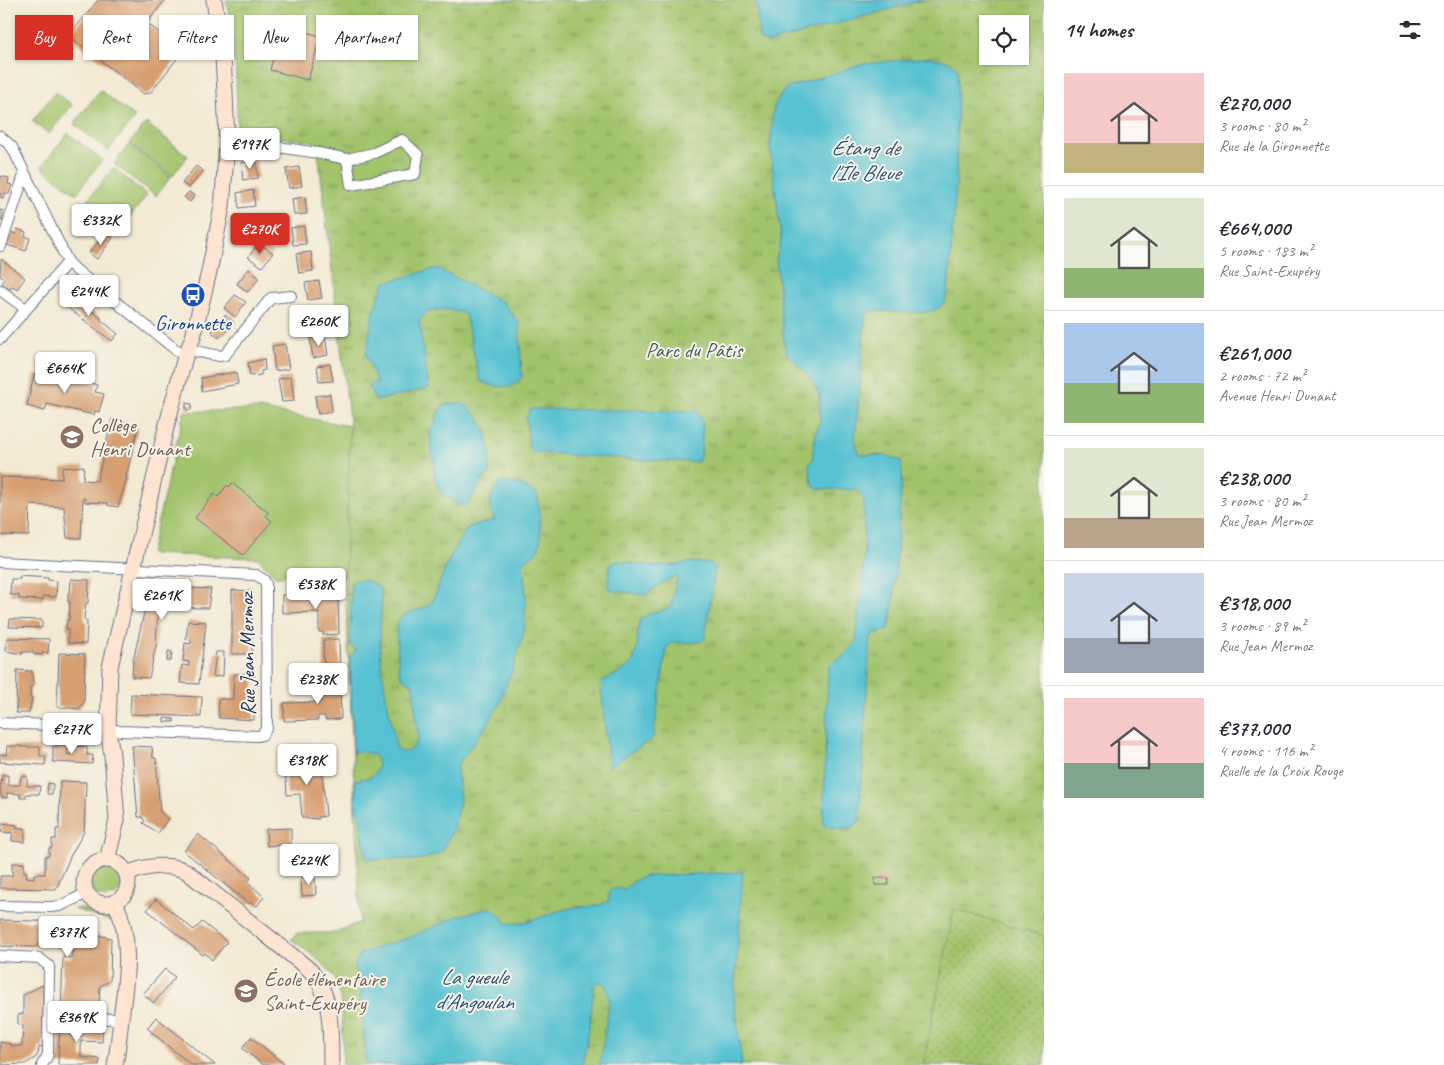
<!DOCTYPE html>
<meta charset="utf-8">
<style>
:root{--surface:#fff;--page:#f2f2f3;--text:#2b2b33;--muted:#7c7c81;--line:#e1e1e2;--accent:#d93025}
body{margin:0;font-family:Caveat,sans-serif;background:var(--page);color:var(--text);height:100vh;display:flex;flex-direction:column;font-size:19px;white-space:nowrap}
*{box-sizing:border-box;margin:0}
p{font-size:16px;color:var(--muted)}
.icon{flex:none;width:28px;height:28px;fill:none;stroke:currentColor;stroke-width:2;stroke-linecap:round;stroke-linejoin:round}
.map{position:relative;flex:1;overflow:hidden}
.details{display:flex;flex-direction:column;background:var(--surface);width:400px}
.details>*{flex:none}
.top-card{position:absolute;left:15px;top:15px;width:475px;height:45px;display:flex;gap:10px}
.controls{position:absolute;left:979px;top:15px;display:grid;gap:10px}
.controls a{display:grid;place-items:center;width:50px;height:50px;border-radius:0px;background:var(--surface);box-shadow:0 1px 4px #0004;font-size:25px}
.price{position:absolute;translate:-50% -42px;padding:0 11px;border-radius:5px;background:#fff;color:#222;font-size:16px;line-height:32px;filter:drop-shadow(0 1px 2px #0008)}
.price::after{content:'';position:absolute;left:50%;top:30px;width:15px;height:11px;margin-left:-8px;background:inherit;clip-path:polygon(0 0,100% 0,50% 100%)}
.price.on{background:var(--accent);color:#fff}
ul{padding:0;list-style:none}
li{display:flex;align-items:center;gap:15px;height:125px;padding:0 20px}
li+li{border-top:1px solid var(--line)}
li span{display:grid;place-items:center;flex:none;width:140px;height:100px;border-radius:0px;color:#555}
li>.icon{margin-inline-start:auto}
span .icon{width:60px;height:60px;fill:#fffc;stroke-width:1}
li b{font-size:21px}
h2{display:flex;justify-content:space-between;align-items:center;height:60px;padding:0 20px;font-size:21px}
.chip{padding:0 18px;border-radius:0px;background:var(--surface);box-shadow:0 1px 4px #0004;font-size:18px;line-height:45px}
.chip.on{background:var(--accent);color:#fff}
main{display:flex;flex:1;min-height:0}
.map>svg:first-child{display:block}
.grass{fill:#a1c36b;stroke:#5e7964}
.park{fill:url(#park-tufts);stroke:#5e7964;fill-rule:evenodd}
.garden{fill:url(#garden-dots);stroke:#5e7964}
.water{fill:#56c1d1;stroke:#387898}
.building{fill:#d69e71}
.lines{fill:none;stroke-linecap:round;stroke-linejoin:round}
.street-casing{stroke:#667087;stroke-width:12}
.secondary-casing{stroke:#667087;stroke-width:17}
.street{stroke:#fff;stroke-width:10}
.secondary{stroke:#fde4d0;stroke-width:15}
.labels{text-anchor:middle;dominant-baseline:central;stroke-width:4;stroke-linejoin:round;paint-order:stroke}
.transit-label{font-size:21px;fill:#164399;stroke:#f7f3e8}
.park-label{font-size:21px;fill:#435b62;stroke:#f7f3e8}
.education-label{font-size:21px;fill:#785e54;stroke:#f7f3e8;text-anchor:start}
.street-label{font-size:21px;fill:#1b2f5e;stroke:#f7f3e8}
.water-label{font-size:22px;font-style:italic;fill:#2a547b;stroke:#f7f3e8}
</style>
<main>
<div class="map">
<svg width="1044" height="1065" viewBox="0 0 1044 1065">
<defs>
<pattern id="park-tufts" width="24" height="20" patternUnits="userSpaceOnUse" patternTransform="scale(1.25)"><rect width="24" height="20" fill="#a1c36b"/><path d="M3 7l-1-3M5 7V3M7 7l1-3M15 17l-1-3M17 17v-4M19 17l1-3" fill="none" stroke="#829f5b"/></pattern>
<pattern id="garden-dots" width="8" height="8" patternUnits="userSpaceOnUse" patternTransform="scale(1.25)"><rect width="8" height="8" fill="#a1c36b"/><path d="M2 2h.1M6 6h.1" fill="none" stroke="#829f5b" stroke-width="1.8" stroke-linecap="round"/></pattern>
</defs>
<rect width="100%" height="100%" fill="#f7f3e8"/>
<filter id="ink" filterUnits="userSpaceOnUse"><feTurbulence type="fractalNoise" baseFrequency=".02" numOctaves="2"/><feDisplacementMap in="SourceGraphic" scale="10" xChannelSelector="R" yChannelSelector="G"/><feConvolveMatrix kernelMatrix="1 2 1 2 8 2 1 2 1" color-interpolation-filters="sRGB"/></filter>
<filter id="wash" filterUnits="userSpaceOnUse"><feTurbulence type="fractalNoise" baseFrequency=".0096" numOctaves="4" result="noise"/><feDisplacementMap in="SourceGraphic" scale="20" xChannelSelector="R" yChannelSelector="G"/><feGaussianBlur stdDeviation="1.12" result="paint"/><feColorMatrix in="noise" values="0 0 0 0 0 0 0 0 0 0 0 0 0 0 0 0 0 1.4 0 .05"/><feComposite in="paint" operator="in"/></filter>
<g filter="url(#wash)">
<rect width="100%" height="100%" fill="#f2e9d3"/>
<g class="grass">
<path d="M100 90 135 117 108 151 74 124Z"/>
<path d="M55 92 72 105 49 134 32 121Z"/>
<path d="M146 123 188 156 172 176 130 143Z"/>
<path d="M68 133 102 160 76 194 41 167Z"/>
<path d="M129 144 171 177 156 196 114 164Z"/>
<path d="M113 168 147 195 121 229 86 202Z"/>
<path d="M259 409 350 426 345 577 275 576 258 558 150 554 184 412Z"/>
<circle cx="106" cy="882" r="16"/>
<path d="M81 908 102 913 113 922 74 909Z"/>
</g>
<path class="park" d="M226 0H1044V1065H343C342 1042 345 992 332 974 324 963 303 948 291 939L297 933H340V930L360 923 345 577 350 426 319 159 313 141 237 134C237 89 236 44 226 0ZM988 24H1020V56H988Z"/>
<path class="garden" d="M954 909 1044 936V1065H923Z"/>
<g class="water">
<path d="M756 0H923L768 43 759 39Z"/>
<path d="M930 57 951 62 958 69 956 184 948 291C947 295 946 300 944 303 932 320 887 309 868 311L865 319 855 440 859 454 888 456 901 461 902 474 893 604 889 629 873 634 870 640 859 821C850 833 838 828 824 826L823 822 828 672 830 665 835 660 845 656 856 641 864 560V501L861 494 857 490 820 489 815 488 812 484 809 465 813 459V448L820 419 819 394 810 377 787 354 784 343 776 258 779 249 781 238 770 147 773 113 775 104 780 96 786 88 863 64Z"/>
<path d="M437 268 503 302 519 323 522 377 511 387 494 386 480 381 465 314 449 309 428 311 419 321 429 388 375 401 369 384 377 383 366 355 373 314 384 283Z"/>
<path d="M462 403C488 419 492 447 489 475L482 480 468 504 461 506 452 501 440 491 435 480 430 432 435 423 439 410 447 404Z"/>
<path d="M531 409 697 411 703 422 701 453 698 462 641 460 533 452 529 448 526 417Z"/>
<path d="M503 481 521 485 537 494C539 506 543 540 538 549 534 557 525 558 523 566L526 598 524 631 513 669 503 692 500 704 484 729 458 764 457 767 460 799 453 830 442 851 437 854 423 859 414 860 366 859 360 817 356 810 355 780C360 779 367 779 372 776 380 772 380 755 369 753 364 751 358 752 353 752L350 657 356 650 350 645 351 582C360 577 372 582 380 588 384 607 379 627 380 646 382 681 390 716 397 750 407 755 415 748 418 738L413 686 412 683 402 678 399 669 396 627C401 607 422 615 432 601 436 594 438 587 441 579 444 569 461 535 468 527L494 520C493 515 489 507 490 502 491 495 497 484 503 481Z"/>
<path d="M618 561 654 566 677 565 691 562 712 564 715 567 705 639C692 648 679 637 667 646L653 738 609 767 601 685 602 681C610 676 619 674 627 668 642 656 634 634 641 619L649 614 670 608 677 579V576L670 578 645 595 611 590C607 584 608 570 611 564Z"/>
<path d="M743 872 734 997 742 1065H600L609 1004V996L605 984 598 982 594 986 590 1024 582 1065H366L362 1004 355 963 360 954 413 936 457 916 490 908 496 911 506 923C527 926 551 911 571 908 584 906 598 908 609 901V893L611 889H624L639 878 647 876Z"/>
</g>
<g id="blocks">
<g class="building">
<path d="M98 0H165L147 23 178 48 180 51V55L150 93 144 94 73 39 72 32Z"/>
<path d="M282 25 320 36 308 80 270 70 280 33 276 31 277 26 281 27Z"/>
<path d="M256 161 258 178 243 180 241 163Z"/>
<path d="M196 166 203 171 189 188 182 183Z"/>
<path d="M299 167 302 186 289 188 286 169Z"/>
<path d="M0 176 9 178 8 184 12 185 9 194 5 193 3 198 0 197Z"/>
<path d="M253 190 255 206 239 208 237 193Z"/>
<path d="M189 192 195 196 190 202 184 197Z"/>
<path d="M305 197 307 214 294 215 292 199Z"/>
<path d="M0 210 4 211 2 220 0 219Z"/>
<path d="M263 218 266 233 253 235 251 220Z"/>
<path d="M304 226 306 244 293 245 291 228Z"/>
<path d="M17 229 26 232 25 236 30 238 26 251 7 245 10 232 16 234Z"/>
<path d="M106 232 113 238 97 259 89 253Z"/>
<path d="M259 243 273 253 262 267 248 257Z"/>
<path d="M311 252 313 271 299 273 296 254Z"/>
<path d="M1 259 25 278 17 289 13 286 10 289 2 283 5 279 0 276Z"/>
<path d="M249 269 259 278 248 292 237 284Z"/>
<path d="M319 281 322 298 308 300 305 283Z"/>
<path d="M69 293 73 296 72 297 101 318 100 319 118 334 112 341 65 306 66 305 62 302Z"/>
<path d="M235 295 246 302 235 317 224 308Z"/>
<path d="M319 309 321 327 309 329 307 310Z"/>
<path d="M225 315 234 322 224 335 222 334 219 338 212 332Z"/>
<path d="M325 336 328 355 313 358 310 338Z"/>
<path d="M285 344 289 369 275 371 272 346Z"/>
<path d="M264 359 265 370 261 371V375L250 376 248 363Z"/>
<path d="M330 364 333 381 319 382 317 366Z"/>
<path d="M54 372 97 385 95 392 104 394 99 412 95 411 94 415 47 404 45 411 27 406 34 374 52 379Z"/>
<path d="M236 372 238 384 202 391 201 378Z"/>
<path d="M291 377 294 401 282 402 278 379Z"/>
<path d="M330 394 332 411 318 414 315 396Z"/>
<path d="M186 403 192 404 191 410 186 409Z"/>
<path d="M112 419 127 423V426L138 428 126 477 127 478 118 507 107 505 108 503 85 502V498H83L81 538H67L64 507 30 505 29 536 0 535V477L62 479V468L84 466 83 480 97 481Z"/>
<path d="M232 483 268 512 266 516 272 521 243 555 195 518 214 494 218 497 227 485 229 487Z"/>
<path d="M20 576 48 578V580L57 581 56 597 43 596V600L19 599V595H10L11 579H20Z"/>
<path d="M71 579 89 580 88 603H86L84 617 85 621H87L86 644 68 643V629H66L67 620H69L70 602H68V593H70Z"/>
<path d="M178 581 189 582V585H177Z"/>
<path d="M150 586 211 589 208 608 158 607 156 646 149 678 132 677 133 661Z"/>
<path d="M232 590 252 591V654H232Z"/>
<path d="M338 594 339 634 323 635V632H319V612L282 613V595H316V598H322V595Z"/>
<path d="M10 619 42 620V628L9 627Z"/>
<path d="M188 621 206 622 199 684 180 683 182 665 189 666V662L183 661 185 643 191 644V640L186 639Z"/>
<path d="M7 638 49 639 48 653H42V655L33 654V652H22V654L6 651Z"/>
<path d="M339 639 340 675H324L323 640Z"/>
<path d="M168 651 172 652 171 661H167Z"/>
<path d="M216 652H224L223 676 213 677Z"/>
<path d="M59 653 85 654 84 702 79 709 57 707Z"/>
<path d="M17 670 32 671 33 687H30V698H32L29 713H16Z"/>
<path d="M234 674H254V720L219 718 218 699H233Z"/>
<path d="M340 679 341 719 325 720V716H318V720L284 721V703L321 702V683H324V680Z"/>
<path d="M131 694 202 697 201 717 130 714Z"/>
<path d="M164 718 174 719V722H164Z"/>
<path d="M7 746H21V747H40V756H46L45 765 0 762V754L6 755Z"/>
<path d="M53 746H68L67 754 72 755 73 746 87 747V755H93L92 764 53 762Z"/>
<path d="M132 746 152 747 153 758H156L160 812 168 819 158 833 143 823 145 821 142 817H138Z"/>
<path d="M321 758 326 816 318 817 319 819 302 818 300 794 287 795 285 765 293 764 292 761Z"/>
<path d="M2 775H8V785H20L21 776H27V786H40L39 794H26V798H20V794L7 793V798L1 797 0 784 1 785Z"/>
<path d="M60 781 86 782 85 808 84 832 71 855 56 889 0 888V876H12V863H24V872H27L26 877 34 878V874H45V856H49V848H52V839H56V829H59Z"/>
<path d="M48 783 53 784 52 794H47Z"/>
<path d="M2 823 17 825V828H25V842L12 841V832H10V833L1 832Z"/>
<path d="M291 828V847H282V845L267 846 266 829Z"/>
<path d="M198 834 251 878 248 882 264 897 257 906 251 902 249 904 184 851Z"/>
<path d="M310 857V863L300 864V858Z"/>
<path d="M311 877H315L316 895 302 896 301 878Z"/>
<path d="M875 878H889L888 885H875Z"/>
<path d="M156 899 194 930 202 922 227 942 212 960 205 953 203 955 147 910Z"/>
<path d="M0 920 68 922 87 933 111 938 110 981 100 986 99 1012H61L63 957 71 958 73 951 51 944H39L35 947 0 946Z"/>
<path d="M165 969 175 977 154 1003 143 994Z"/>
<path d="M43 985V1046L39 1047 38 1054 35 1058 25 1064 2 1065V1063H0V1042L11 1044V1046H22L23 1025 18 1024V1015L23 1014V995Z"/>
<path d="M156 1017 215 1065H192L169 1047 147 1028Z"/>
<path d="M60 1023 103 1025 102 1042 81 1041V1057L100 1059 99 1065H58Z"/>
<path d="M251 1037 285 1065H263L242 1048Z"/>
</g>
</g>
</g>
<g filter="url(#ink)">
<use href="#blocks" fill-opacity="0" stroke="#667087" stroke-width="1"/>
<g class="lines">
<defs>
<g id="street">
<path d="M0 136 12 147 68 262 77 271 185 357"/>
<path d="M271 146 318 153 347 159 374 153 402 140 418 155 415 174 351 185 347 159"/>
<path d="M1 246 24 175"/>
<path d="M0 290 26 309"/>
<path d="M0 339 68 262"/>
<path d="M189 350 220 356 225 355 271 298 291 296"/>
<path d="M0 562 256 575 264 580 266 584 267 727 262 735 258 736 120 731 99 727 0 723"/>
<path d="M0 906 51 907 60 906 87 893"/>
<path d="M0 956 39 958 49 966 48 1052 47 1057 42 1065"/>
<path d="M49 1018 121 1019"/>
</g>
<g id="secondary">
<circle cx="106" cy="882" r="22"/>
<path d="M107 860 117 820 112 755 108 730 110 667 166 428 185 357 193 337 209 272 222 207 227 143 225 92 223 57 214 0"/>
<path d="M127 874C144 866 168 863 186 871L310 970C334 996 330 1032 331 1065"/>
<path d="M115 902C133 939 126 980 121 1019 119 1035 118 1050 115 1065"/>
</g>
</defs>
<use href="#street" class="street-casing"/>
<use href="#secondary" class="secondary-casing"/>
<use href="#street" class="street"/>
<use href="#secondary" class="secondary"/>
</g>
</g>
<defs>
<symbol id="bus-disc" viewBox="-11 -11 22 22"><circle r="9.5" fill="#1a4fb4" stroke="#f7f3e8"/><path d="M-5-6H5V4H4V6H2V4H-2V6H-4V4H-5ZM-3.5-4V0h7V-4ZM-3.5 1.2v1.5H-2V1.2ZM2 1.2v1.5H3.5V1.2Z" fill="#fff"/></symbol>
<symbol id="school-disc" viewBox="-11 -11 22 22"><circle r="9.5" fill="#8d6e63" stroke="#f7f3e8"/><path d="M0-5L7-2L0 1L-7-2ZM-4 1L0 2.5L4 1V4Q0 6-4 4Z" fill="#fff"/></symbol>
</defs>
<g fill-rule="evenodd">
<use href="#bus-disc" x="179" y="281" width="28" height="28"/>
<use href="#school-disc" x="58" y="423" width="28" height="28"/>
<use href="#school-disc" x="232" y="977" width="28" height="28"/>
</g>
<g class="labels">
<g class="transit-label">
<text x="193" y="323">Gironnette</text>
</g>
<g class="park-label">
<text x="694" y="350">Parc du Pâtis</text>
</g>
<g class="education-label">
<text x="90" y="425">Collège<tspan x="90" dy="24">Henri Dunant</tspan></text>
<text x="264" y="979">École élémentaire<tspan x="264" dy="24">Saint-Exupéry</tspan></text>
</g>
<g class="street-label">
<text transform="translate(247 654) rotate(-91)">Rue Jean Mermoz</text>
</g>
<g class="water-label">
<text x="865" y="148">Étang de<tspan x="865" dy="25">l'Île Bleue</tspan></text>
<text x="474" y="977">La gueule<tspan x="474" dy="25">d'Angoulan</tspan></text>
</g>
</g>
</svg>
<div class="controls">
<a><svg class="icon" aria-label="locate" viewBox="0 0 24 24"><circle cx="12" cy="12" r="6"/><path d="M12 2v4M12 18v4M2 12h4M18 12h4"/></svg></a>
</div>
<b class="price" style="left:250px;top:170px">€197K</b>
<b class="price" style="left:101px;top:246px">€332K</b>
<b class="price on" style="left:260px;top:255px">€270K</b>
<b class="price" style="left:89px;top:317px">€244K</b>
<b class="price" style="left:319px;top:347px">€260K</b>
<b class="price" style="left:65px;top:394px">€664K</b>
<b class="price" style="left:316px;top:610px">€538K</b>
<b class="price" style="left:162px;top:621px">€261K</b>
<b class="price" style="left:318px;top:705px">€238K</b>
<b class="price" style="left:72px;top:755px">€277K</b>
<b class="price" style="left:307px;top:786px">€318K</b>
<b class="price" style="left:309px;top:886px">€224K</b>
<b class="price" style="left:68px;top:958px">€377K</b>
<b class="price" style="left:77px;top:1043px">€369K</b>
<div class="top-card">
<a class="chip on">Buy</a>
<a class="chip">Rent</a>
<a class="chip">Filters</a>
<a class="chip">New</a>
<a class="chip">Apartment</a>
</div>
</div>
<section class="details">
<h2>14 homes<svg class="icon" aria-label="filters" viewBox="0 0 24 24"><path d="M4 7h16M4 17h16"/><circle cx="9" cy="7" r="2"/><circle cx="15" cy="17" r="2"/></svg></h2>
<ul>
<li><span style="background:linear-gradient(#f6c9c9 70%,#c2b280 0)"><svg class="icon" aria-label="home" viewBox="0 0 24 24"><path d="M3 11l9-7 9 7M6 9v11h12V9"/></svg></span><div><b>€270,000</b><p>3 rooms · 80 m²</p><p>Rue de la Gironnette</p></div></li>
<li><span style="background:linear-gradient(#dfe7d0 70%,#8fb573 0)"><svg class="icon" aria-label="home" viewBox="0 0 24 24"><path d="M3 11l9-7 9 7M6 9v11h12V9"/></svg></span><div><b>€664,000</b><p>5 rooms · 183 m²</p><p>Rue Saint-Exupéry</p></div></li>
<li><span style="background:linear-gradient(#a9c7e8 60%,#8fb573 0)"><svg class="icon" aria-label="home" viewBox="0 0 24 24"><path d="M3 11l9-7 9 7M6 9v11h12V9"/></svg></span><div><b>€261,000</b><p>2 rooms · 72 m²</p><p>Avenue Henri Dunant</p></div></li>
<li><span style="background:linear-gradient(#dfe7d0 70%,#b9a48a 0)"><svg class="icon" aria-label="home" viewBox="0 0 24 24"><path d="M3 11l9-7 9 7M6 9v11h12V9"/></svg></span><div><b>€238,000</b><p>3 rooms · 80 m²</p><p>Rue Jean Mermoz</p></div></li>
<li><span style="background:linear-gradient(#c9d6e8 65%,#9aa5b1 0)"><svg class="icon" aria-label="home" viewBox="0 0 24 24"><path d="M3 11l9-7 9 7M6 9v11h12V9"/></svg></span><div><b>€318,000</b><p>3 rooms · 89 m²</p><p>Rue Jean Mermoz</p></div></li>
<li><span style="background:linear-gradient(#f6c9c9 65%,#7fa58c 0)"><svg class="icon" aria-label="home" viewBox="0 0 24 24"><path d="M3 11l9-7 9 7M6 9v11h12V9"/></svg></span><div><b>€377,000</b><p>4 rooms · 116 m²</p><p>Ruelle de la Croix Rouge</p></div></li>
</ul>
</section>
</main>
